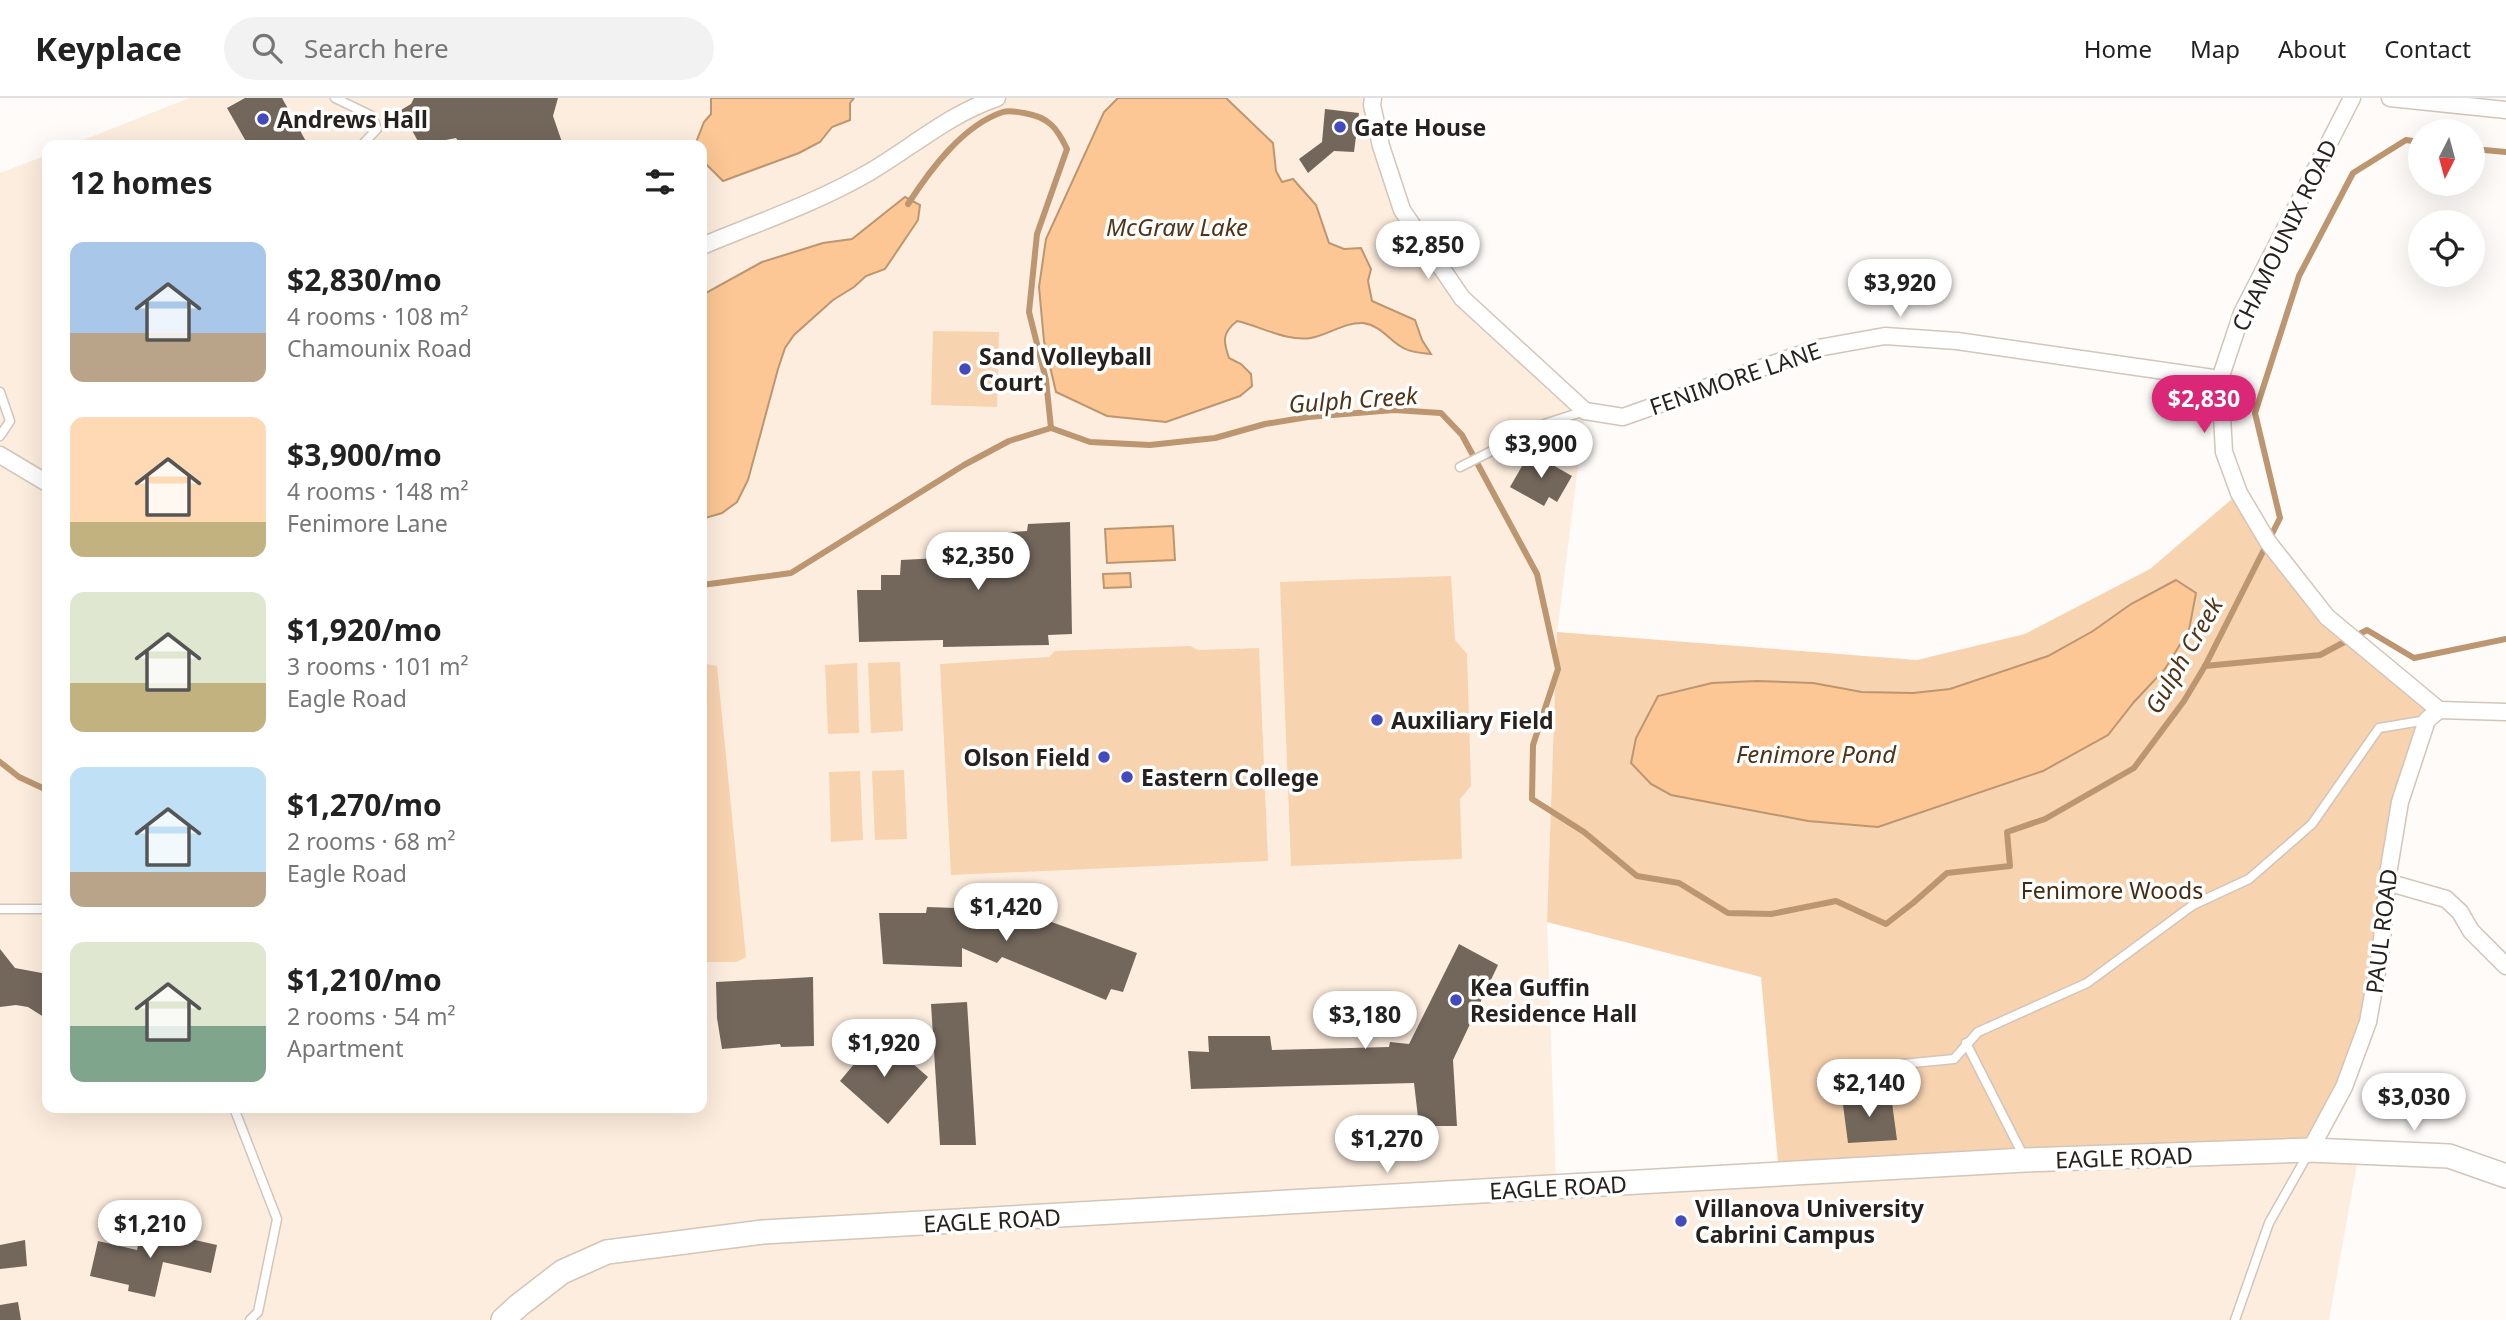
<!DOCTYPE html>
<meta charset="utf-8">
<style>
:root{--surface:#fff;--page:#f2f2f2;--text:#222;--muted:#767676;--line:#e0e0e0;--accent:#db2777}
body{margin:0;font-family:"Noto Sans",sans-serif;background:var(--page);color:var(--text);height:100vh;display:flex;flex-direction:column;font-size:26px;white-space:nowrap}
*{box-sizing:border-box;margin:0}
p{font-size:23px;color:var(--muted)}
.icon{flex:none;width:38px;height:38px;fill:none;stroke:currentColor;stroke-width:2;stroke-linecap:round;stroke-linejoin:round}
.map{position:relative;flex:1;overflow:hidden}
.details{position:absolute;left:42px;top:42px;width:665px;height:973px;display:flex;flex-direction:column;background:var(--surface);border-radius:14px;box-shadow:0 7px 28px #0002}
.details>*{flex:none}
.needle{width:46px;rotate:186deg}
.controls{position:absolute;left:2408px;top:21px;display:grid;gap:14px}
.controls a{display:grid;place-items:center;width:77px;height:77px;border-radius:50%;background:var(--surface);box-shadow:0 7px 28px #0002;font-size:35px}
.price{position:absolute;translate:-50% -60px;padding:0 16px;border-radius:24px;background:#fff;color:#222;font-size:23px;line-height:46px;filter:drop-shadow(0 2px 4px #0008)}
.price::after{content:'';position:absolute;left:50%;top:42px;width:21px;height:16px;margin-left:-10px;background:inherit;clip-path:polygon(0 0,100% 0,50% 100%)}
.price.selected{background:var(--accent);color:#fff}
ul{padding:0;list-style:none}
li{display:flex;align-items:center;gap:21px;height:175px;padding:0 28px}
li span{display:grid;place-items:center;flex:none;width:196px;height:140px;border-radius:14px;color:#555}
li>.icon{margin-inline-start:auto}
span .icon{width:84px;height:84px;fill:#fffc;stroke-width:1}
li b{font-size:30px}
h2{display:flex;justify-content:space-between;align-items:center;height:84px;padding:0 28px;font-size:30px}
header{display:flex;align-items:center;gap:42px;box-sizing:border-box;height:98px;padding:0 35px;background:var(--surface);border-bottom:2px solid var(--line)}
header strong{font-size:33px}
nav{display:flex;gap:38px;margin-inline-start:auto;font-size:24px}
.search{width:490px;height:63px;background:var(--page);display:flex;align-items:center;gap:18px;box-sizing:border-box;padding:0 24px;border-radius:38px;color:var(--muted);font-size:26px}
.map>svg:first-child{display:block}
.built{fill:#fdedde}
.green{fill:#f8d3b0}
.water{fill:#fcc794;stroke:#bc9670;stroke-width:2}
.lines{fill:none;stroke-linecap:round;stroke-linejoin:round}
.stream{stroke:#bc9670;stroke-width:6}
.building{fill:#73675c}
.lane-casing{stroke:#d3c5b8;stroke-width:11}
.street-casing{stroke:#d3c5b8;stroke-width:19}
.secondary-casing{stroke:#d3c5b8;stroke-width:26}
.lane{stroke:#fff;stroke-width:8}
.street{stroke:#fff;stroke-width:16}
.secondary{stroke:#fff;stroke-width:23}
.poi-dot{fill:#434abe;stroke:#fff;stroke-width:2.5}
.labels{text-anchor:middle;dominant-baseline:central;stroke-width:7;stroke-linejoin:round;paint-order:stroke}
.poi-label{font-size:23px;font-weight:bold;fill:#27221d;stroke:#fff;text-anchor:start}
.street-label{font-size:23px;fill:#27221d;stroke:#fff}
.park-label{font-size:23px;fill:#462b0f;stroke:#fff}
.water-label{font-size:24px;font-style:italic;fill:#4f3418;stroke:#fff}
</style>
<header>
<strong>Keyplace</strong>
<div class="search"><svg class="icon" aria-label="search" viewBox="0 0 24 24"><circle cx="10" cy="10" r="6"/><path d="M15 15l6 6"/></svg>Search here</div>
<nav><a>Home</a><a>Map</a><a>About</a><a>Contact</a></nav>
</header>
<div class="map">
<svg width="2506" height="1222" viewBox="0 0 2506 1222">
<rect width="100%" height="100%" fill="#fefbf8"/>
<path class="built" d="M189 0H1373L1402 113 1462 200 1585 313 1557 535 1547 824 1556 1089 2359 1054 2329 1222H0V75L47 57V1010H702V47H71Z"/>
<g class="green">
<path d="M933 233 999 234 997 309 931 307Z"/>
<path d="M2239 395 2327 519 2439 612 2400 704 2368 924 2310 1052 1779 1075 1761 879 1547 824 1557 534 1917 562 2025 536 2150 471Z"/>
<path d="M1451 478 1455 542 1467 556 1471 688 1460 701 1462 761 1291 768 1280 484Z"/>
<path d="M1190 548 1198 552 1259 550 1268 763 951 777 940 566 1049 559 1055 553Z"/>
<path d="M900 564 903 633 871 635 868 565Z"/>
<path d="M702 565 717 568 746 859 737 864H702Z"/>
<path d="M857 565 859 635 828 636 825 567Z"/>
<path d="M904 672 907 741 875 742 872 673Z"/>
<path d="M860 673 863 742 831 744 829 674Z"/>
</g>
<g class="water">
<path d="M711 0H854L850 5V22L832 29 820 44 799 55 723 83 702 62V47H695L704 24 711 16Z"/>
<path d="M1118 0H1226L1273 45 1276 73 1282 84 1293 81 1316 107 1329 145 1344 151 1361 150 1371 171 1368 183 1372 203 1415 222 1422 242 1431 256C1420 255 1409 254 1400 248 1388 240 1379 227 1363 225 1345 224 1328 237 1311 240 1287 244 1260 228 1237 223 1222 235 1223 243 1229 260L1241 266 1251 276 1252 288 1240 298 1166 324 1107 318 1056 294 1044 243 1039 189 1046 141 1104 14Z"/>
<path d="M905 99 920 107 918 122 885 171 866 178 854 189 833 202 794 237 785 250 778 271 748 382 737 404 722 415 702 421V197L762 164 823 145 852 141Z"/>
<path d="M1173 428 1175 462 1107 465 1105 431Z"/>
<path d="M1130 475 1131 489 1104 490 1103 476Z"/>
<path d="M2176 482 2196 495 2189 532 2165 571 2134 604 2108 637 2043 673 1878 729 1808 723 1671 697 1651 686 1631 665 1636 640 1658 598 1712 585 1757 583 1813 585 1862 594 1913 595 1950 591 2048 558 2093 533 2131 506Z"/>
</g>
<g class="lines">
<g class="stream">
<path d="M2473 51 2506 54"/>
<path d="M908 106C930 72 963 27 1003 14 1009 12 1018 14 1024 15 1049 19 1057 30 1067 51L1037 136 1029 214 1046 282 1051 330"/>
<path d="M702 487 791 475 964 367 1009 343 1051 330 1090 344 1150 347 1215 340 1265 326 1308 319 1394 312 1441 315 1462 337 1537 476 1558 571 1533 647 1532 701 1584 734 1637 778 1679 785 1728 815 1771 816 1836 803 1886 826 1913 805 1947 775 2010 768 2007 734 2045 721 2134 670 2184 603 2205 568 2280 420 2255 315 2299 178 2353 75 2406 42 2420 44"/>
<path d="M2205 568 2320 557 2367 532 2414 560 2506 541"/>
<path d="M0 664 19 679 47 692"/>
</g>
</g>
<g class="building">
<path d="M245 0H282L308 47H248L227 10Z"/>
<path d="M414 0H558L553 18 563 47H461L456 40 420 47 401 12 411 6Z"/>
<path d="M1325 11 1359 15 1354 54 1334 53 1308 75 1299 61 1322 44Z"/>
<path d="M1530 354 1572 378 1557 404 1549 399 1544 408 1510 389Z"/>
<path d="M1070 424 1072 536 1048 537 1049 547 943 549V542L859 544 857 492H881V477H900L901 462 939 460 938 439 1027 433 1028 426Z"/>
<path d="M988 789 1049 813 1046 822 1137 855 1123 894 1111 891 1106 902 1002 859 997 865 962 850V869L883 866 879 815H926L927 809 956 810 966 828Z"/>
<path d="M1459 846 1498 867 1453 962 1457 1028H1419L1414 985 1191 991 1188 953 1209 954 1208 938H1270L1272 952 1389 949 1390 944 1409 946Z"/>
<path d="M0 851 15 870 47 876V921L28 909 16 907 0 909Z"/>
<path d="M813 879 814 948 781 949 780 946 722 951 717 920 716 884Z"/>
<path d="M967 904 976 1047H940L931 906Z"/>
<path d="M879 936 928 979 888 1026 840 983Z"/>
<path d="M1891 997 1897 1042 1848 1045 1842 999Z"/>
<path d="M142 1130 217 1147 211 1175 163 1164 155 1199 128 1193 129 1187 90 1178 98 1143 137 1152Z"/>
<path d="M25 1142 27 1168 0 1171V1147Z"/>
<path d="M18 1204 21 1222H0V1207Z"/>
</g>
<g class="lines">
<defs>
<g id="lane">
<path d="M335 0 372 18 377 31 362 47"/>
<path d="M0 294 10 323 0 338"/>
<path d="M1460 369 1547 325 1585 313"/>
<path d="M0 811H47"/>
<path d="M1966 945 2024 1059"/>
<path d="M1860 983 1882 968 1954 961 1978 934 2087 885 2193 807 2249 781 2312 726 2379 630 2427 622"/>
<path d="M234 1010 277 1121 258 1214 250 1222"/>
<path d="M2235 1222 2269 1125 2308 1056"/>
</g>
<g id="street">
<path d="M1373 0 1372 7 1381 48 1402 112 1462 200 1585 313 1623 319 1818 250 1885 238 1957 243 2220 281"/>
<path d="M2352 0 2242 215 2220 281 2224 354 2239 395 2268 444 2327 519 2439 612"/>
<path d="M2390 0 2506 12"/>
<path d="M702 148C757 125 816 105 868 75 911 50 949 16 997 0"/>
<path d="M0 357 47 385"/>
<path d="M2439 612 2506 614"/>
<path d="M2387 784 2446 801 2460 814 2471 833 2506 868"/>
<path d="M2310 1052 2344 989 2368 924 2381 852 2388 776 2400 704 2427 622 2439 612"/>
</g>
<path id="secondary" d="M503 1222 518 1208 562 1174 607 1154 763 1134 2025 1062 2310 1052 2449 1058 2506 1078"/>
</defs>
<use href="#lane" class="lane-casing"/>
<use href="#street" class="street-casing"/>
<use href="#secondary" class="secondary-casing"/>
<use href="#lane" class="lane"/>
<use href="#street" class="street"/>
<use href="#secondary" class="secondary"/>
</g>
<g class="poi-dot">
<circle cx="263" cy="21" r="7"/>
<circle cx="1340" cy="29" r="7"/>
<circle cx="965" cy="271" r="7"/>
<circle cx="1377" cy="622" r="7"/>
<circle cx="1104" cy="659" r="7"/>
<circle cx="1127" cy="679" r="7"/>
<circle cx="1456" cy="902" r="7"/>
<circle cx="1681" cy="1123" r="7"/>
</g>
<g class="labels">
<g class="poi-label">
<text x="277" y="21">Andrews Hall</text>
<text x="1354" y="29">Gate House</text>
<text x="979" y="258">Sand Volleyball<tspan x="979" dy="26">Court</tspan></text>
<text x="1391" y="622">Auxiliary Field</text>
<text x="1090" y="659" text-anchor="end">Olson Field</text>
<text x="1141" y="679">Eastern College</text>
<text x="1470" y="889">Kea Guffin<tspan x="1470" dy="26">Residence Hall</tspan></text>
<text x="1695" y="1110">Villanova University<tspan x="1695" dy="26">Cabrini Campus</tspan></text>
</g>
<g class="street-label">
<text transform="translate(2284 137) rotate(-64)">CHAMOUNIX ROAD</text>
<text transform="translate(1735 280) rotate(-19)">FENIMORE LANE</text>
<text transform="translate(2381 833) rotate(-83)">PAUL ROAD</text>
<text transform="translate(2124 1059) rotate(-2)">EAGLE ROAD</text>
<text transform="translate(1558 1089) rotate(-3)">EAGLE ROAD</text>
<text transform="translate(992 1122) rotate(-3)">EAGLE ROAD</text>
</g>
<g class="park-label">
<text x="2112" y="792">Fenimore Woods</text>
</g>
<g class="water-label">
<text x="1177" y="128">McGraw Lake</text>
<text transform="translate(1353 301) rotate(-4)">Gulph Creek</text>
<text transform="translate(2183 557) rotate(-60)">Gulph Creek</text>
<text x="1816" y="655">Fenimore Pond</text>
</g>
</g>
</svg>
<div class="controls">
<a><svg class="needle" viewBox="-14 -14 28 28"><path d="M0-13l5 13h-10z" fill="#e53935"/><path d="M0 13l5-13h-10z" fill="#767676"/></svg></a>
<a><svg class="icon" aria-label="locate" viewBox="0 0 24 24"><circle cx="12" cy="12" r="6"/><path d="M12 2v4M12 18v4M2 12h4M18 12h4"/></svg></a>
</div>
<b class="price" style="left:1428px;top:183px">$2,850</b>
<b class="price" style="left:1900px;top:221px">$3,920</b>
<b class="price selected" style="left:2204px;top:337px">$2,830</b>
<b class="price" style="left:1541px;top:382px">$3,900</b>
<b class="price" style="left:978px;top:494px">$2,350</b>
<b class="price" style="left:1006px;top:845px">$1,420</b>
<b class="price" style="left:1365px;top:953px">$3,180</b>
<b class="price" style="left:884px;top:981px">$1,920</b>
<b class="price" style="left:1869px;top:1021px">$2,140</b>
<b class="price" style="left:2414px;top:1035px">$3,030</b>
<b class="price" style="left:1387px;top:1077px">$1,270</b>
<b class="price" style="left:150px;top:1162px">$1,210</b>
<section class="details">
<h2>12 homes<svg class="icon" aria-label="filters" viewBox="0 0 24 24"><path d="M4 7h16M4 17h16"/><circle cx="9" cy="7" r="2"/><circle cx="15" cy="17" r="2"/></svg></h2>
<ul>
<li><span style="background:linear-gradient(#a9c7e8 65%,#b9a48a 0)"><svg class="icon" aria-label="home" viewBox="0 0 24 24"><path d="M3 11l9-7 9 7M6 9v11h12V9"/></svg></span><div><b>$2,830/mo</b><p>4 rooms · 108 m²</p><p>Chamounix Road</p></div></li>
<li><span style="background:linear-gradient(#ffd9b3 75%,#c2b280 0)"><svg class="icon" aria-label="home" viewBox="0 0 24 24"><path d="M3 11l9-7 9 7M6 9v11h12V9"/></svg></span><div><b>$3,900/mo</b><p>4 rooms · 148 m²</p><p>Fenimore Lane</p></div></li>
<li><span style="background:linear-gradient(#dfe7d0 65%,#c2b280 0)"><svg class="icon" aria-label="home" viewBox="0 0 24 24"><path d="M3 11l9-7 9 7M6 9v11h12V9"/></svg></span><div><b>$1,920/mo</b><p>3 rooms · 101 m²</p><p>Eagle Road</p></div></li>
<li><span style="background:linear-gradient(#bfe0f5 75%,#b9a48a 0)"><svg class="icon" aria-label="home" viewBox="0 0 24 24"><path d="M3 11l9-7 9 7M6 9v11h12V9"/></svg></span><div><b>$1,270/mo</b><p>2 rooms · 68 m²</p><p>Eagle Road</p></div></li>
<li><span style="background:linear-gradient(#dfe7d0 60%,#7fa58c 0)"><svg class="icon" aria-label="home" viewBox="0 0 24 24"><path d="M3 11l9-7 9 7M6 9v11h12V9"/></svg></span><div><b>$1,210/mo</b><p>2 rooms · 54 m²</p><p>Apartment</p></div></li>
</ul>
</section>
</div>
